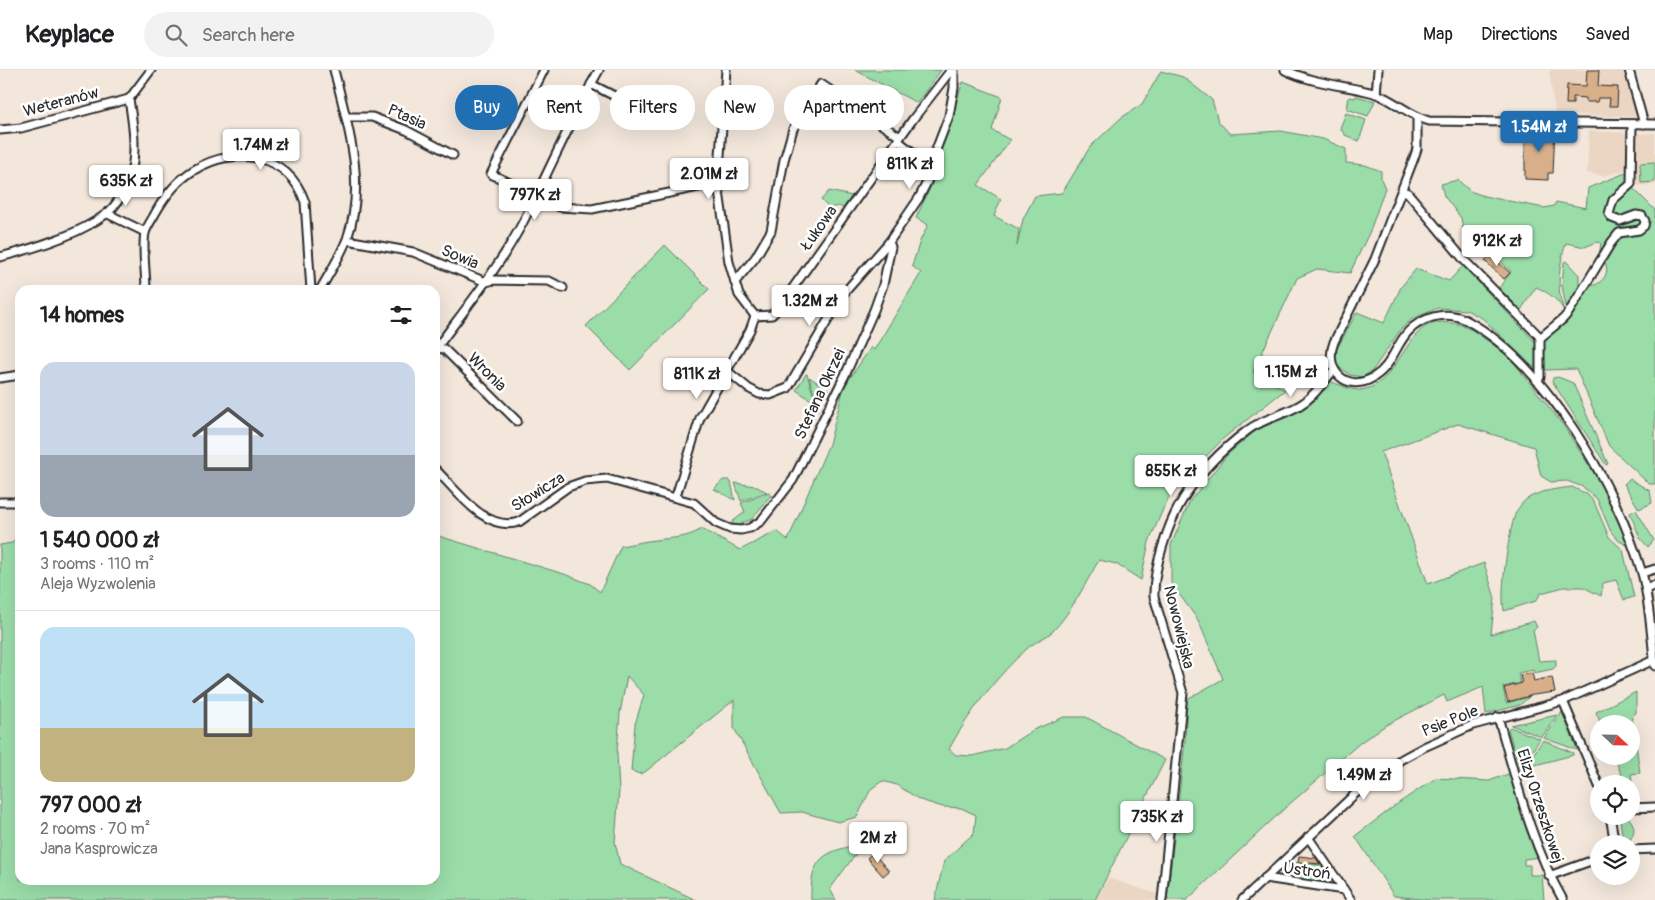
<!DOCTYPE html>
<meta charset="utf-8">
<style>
:root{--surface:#fff;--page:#f2f2f2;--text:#202124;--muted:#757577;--line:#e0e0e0;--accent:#1f6fb2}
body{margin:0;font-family:Pangolin,sans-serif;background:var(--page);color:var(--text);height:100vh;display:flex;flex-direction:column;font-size:19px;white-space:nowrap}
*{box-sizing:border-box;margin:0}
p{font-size:16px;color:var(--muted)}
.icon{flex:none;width:28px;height:28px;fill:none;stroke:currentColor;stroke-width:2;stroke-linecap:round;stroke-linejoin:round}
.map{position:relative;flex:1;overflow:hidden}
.drawer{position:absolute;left:15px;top:215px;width:425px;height:600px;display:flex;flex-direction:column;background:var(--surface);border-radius:15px;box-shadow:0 5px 20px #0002}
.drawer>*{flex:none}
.top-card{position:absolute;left:455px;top:15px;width:475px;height:45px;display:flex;gap:10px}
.needle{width:32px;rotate:112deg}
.controls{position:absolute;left:1590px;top:645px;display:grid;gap:10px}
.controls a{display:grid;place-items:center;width:50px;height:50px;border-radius:50%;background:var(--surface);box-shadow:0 5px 20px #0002;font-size:25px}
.price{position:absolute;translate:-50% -42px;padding:0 11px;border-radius:5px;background:#fff;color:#222;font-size:16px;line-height:32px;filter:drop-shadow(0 1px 2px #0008)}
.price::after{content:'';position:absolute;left:50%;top:30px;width:15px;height:11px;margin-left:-8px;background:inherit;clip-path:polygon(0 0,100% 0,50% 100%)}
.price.current{background:var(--accent);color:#fff}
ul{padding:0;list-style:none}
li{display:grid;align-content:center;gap:10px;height:265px;padding:0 25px}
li+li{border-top:1px solid var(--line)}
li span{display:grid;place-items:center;height:155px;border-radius:15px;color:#555}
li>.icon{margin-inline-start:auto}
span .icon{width:90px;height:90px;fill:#fffc;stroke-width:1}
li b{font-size:21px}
h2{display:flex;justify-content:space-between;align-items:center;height:60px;padding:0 25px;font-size:21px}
.pill{padding:0 18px;border-radius:22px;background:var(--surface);box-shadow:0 5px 20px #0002;font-size:18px;line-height:45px}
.pill.current{background:var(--accent);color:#fff}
header{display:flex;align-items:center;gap:30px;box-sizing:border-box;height:70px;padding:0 25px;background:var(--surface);border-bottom:1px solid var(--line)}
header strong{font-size:24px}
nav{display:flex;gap:28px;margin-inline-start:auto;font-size:18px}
.search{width:350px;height:45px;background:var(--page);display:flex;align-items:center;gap:12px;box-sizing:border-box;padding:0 18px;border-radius:28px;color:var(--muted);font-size:19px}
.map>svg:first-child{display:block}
.built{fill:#ebd6c3}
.green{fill:#9adda9;stroke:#62846a;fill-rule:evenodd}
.building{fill:#d8af89;stroke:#2b2b2b}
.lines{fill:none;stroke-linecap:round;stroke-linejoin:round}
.minor-casing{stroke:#2b2b2b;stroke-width:11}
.minor{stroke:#fff;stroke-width:7}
.labels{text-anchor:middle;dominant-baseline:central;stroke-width:5;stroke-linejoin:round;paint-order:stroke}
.street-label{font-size:16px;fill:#2b2b2b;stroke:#fff}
</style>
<header>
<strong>Keyplace</strong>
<div class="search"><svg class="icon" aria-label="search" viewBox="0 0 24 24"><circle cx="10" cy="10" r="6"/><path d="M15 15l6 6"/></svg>Search here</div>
<nav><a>Map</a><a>Directions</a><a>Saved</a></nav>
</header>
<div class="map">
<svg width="1655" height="830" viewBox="0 0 1655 830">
<rect width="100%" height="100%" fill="#f3e7dc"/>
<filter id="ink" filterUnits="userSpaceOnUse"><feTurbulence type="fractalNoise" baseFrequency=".02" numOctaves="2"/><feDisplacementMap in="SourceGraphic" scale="10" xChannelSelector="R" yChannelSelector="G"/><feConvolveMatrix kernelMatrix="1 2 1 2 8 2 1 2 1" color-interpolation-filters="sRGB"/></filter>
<g filter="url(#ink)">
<g class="built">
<path d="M1549 0H1622L1638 47 1555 44Z"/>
<path d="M1589 61 1630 63 1629 99 1603 106 1587 103Z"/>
<path d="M1655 63V115L1633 116 1634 64Z"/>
<path d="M1108 808 1157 824V830H1096Z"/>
</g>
<g class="green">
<path d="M855 0H941L917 33Z"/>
<path d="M1161 1 1183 7 1212 30 1218 51 1230 64 1281 61 1323 69 1346 79V93L1365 95 1381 101V109L1385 118 1370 161 1350 203 1317 199 1297 208 1253 302 1285 320 1225 367 1174 419 1164 437 1149 472 1141 510 1116 494 1099 490C1085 514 1072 541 1053 561 1047 567 1037 571 1030 576 998 604 970 641 949 679L956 685 972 686 1005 678 1033 660 1064 647H1086L1165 690 1095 830H935L944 791 974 763 976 745 961 738 943 737 920 730 897 715 882 711 871 719 857 747 838 752 802 742 781 743 734 658V630L645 702 640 704 631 701 635 654 644 625 627 606 620 643 617 682 619 721 615 772 620 794 696 830H0V475L12 473 20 465V810H435V465L564 504 590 514 600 522 621 476C633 474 644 471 656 470 675 467 685 469 702 459L740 480 777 461 788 470 829 374 844 317 871 277 874 280 921 203 912 196 920 171 928 155 916 148 941 94 936 91 963 12 1002 27 992 60 1010 70 978 115 1001 129 994 146 1019 159 1017 176 1023 149 1035 126 1062 123 1090 77 1121 48 1142 34Z"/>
<path d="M1356 26 1375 31 1368 46 1347 39 1349 27 1355 28Z"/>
<path d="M1346 43 1366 50 1359 71 1345 65 1340 58Z"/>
<path d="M1655 92V112L1641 113 1640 93Z"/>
<path d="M1633 100V118L1655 140V414H1649L1609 376 1576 299 1545 300 1544 264 1565 244C1561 231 1548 222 1536 217L1521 240 1499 218 1511 202 1488 177 1475 172 1464 165 1461 148 1444 126 1441 114 1458 110 1470 121 1484 126 1544 138 1554 136 1556 132 1586 138 1588 118ZM1597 172 1601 173 1599 187C1615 197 1604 218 1585 216L1566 244C1555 224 1559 194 1566 173L1585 177Z"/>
<path d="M829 121 852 126 843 138 839 136 829 138 821 130Z"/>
<path d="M665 175 709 219 630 300 586 256Z"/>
<path d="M1566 191 1579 205V218L1566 237 1562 216 1564 192Z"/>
<path d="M1463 196 1538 275 1537 296 1533 297 1482 248 1466 240 1438 238 1412 249 1401 259 1373 300 1363 307 1350 305 1336 295 1334 284 1357 242 1384 253 1401 217 1416 199 1449 211Z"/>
<path d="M1441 252 1459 254 1472 260 1508 285 1563 355 1608 425 1631 477 1619 471 1611 462 1597 429 1583 417 1567 411 1551 412 1541 406 1534 377 1458 354 1381 382 1428 514 1484 493 1495 528 1491 564 1534 551 1537 557 1533 560 1539 591 1556 590V596L1553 599 1534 603 1533 600 1518 603 1521 616 1516 614 1503 617 1506 633 1529 627 1520 635 1486 644 1483 617 1447 632 1444 625 1386 655 1361 672 1285 738 1187 830H1167L1185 672 1187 629 1223 609 1198 550 1171 513V475L1190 431 1227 385 1255 361 1309 334 1315 330 1329 311C1339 314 1349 320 1359 320 1393 318 1401 273 1426 256 1430 254 1436 253 1441 252Z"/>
<path d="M806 304H807L818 341 816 333 796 320Z"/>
<path d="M809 307 828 319 818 337 817 333Z"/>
<path d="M1558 307 1573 313 1608 394 1606 395 1552 311 1553 308Z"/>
<path d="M1630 409 1650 421 1652 433 1639 439 1624 414Z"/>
<path d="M723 410H729L731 412 735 430 714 419Z"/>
<path d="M735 413 755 416 767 422 741 431Z"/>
<path d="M1572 417 1587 424 1594 432 1609 467 1623 480 1634 527 1624 530 1616 510 1603 513 1601 526 1583 517H1564L1541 523 1536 531 1504 541C1500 519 1508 469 1514 448 1515 442 1522 432 1527 429 1540 420 1558 419 1572 417Z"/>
<path d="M769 423 775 428 770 426 752 449 742 453 740 456H732V452L745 442 741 433Z"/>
<path d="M1636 440 1654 470 1648 477 1640 468 1630 443Z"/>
<path d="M1636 622V643L1632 646 1640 703 1631 704 1633 719H1631V714H1625L1614 686H1631V654H1601L1596 642Z"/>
<path d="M1562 642 1577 679V680L1544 668Z"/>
<path d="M1557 645 1542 667 1511 655Z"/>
<path d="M1510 657 1540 669 1520 700 1508 659Z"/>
<path d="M1543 670 1573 683V685L1524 698Z"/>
<path d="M1511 703 1541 787 1524 789V795H1530V805H1542L1544 830H1430L1394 826 1355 766 1400 732 1436 708 1489 711Z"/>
<path d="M1622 747H1628C1635 756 1636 760 1630 770H1623L1620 750Z"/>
<path d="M863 774 830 819 836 830H811C810 788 823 781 863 774Z"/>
<path d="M1291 792 1321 795 1329 806 1331 813 1281 809V802Z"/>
</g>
<g class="building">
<path d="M1587 0H1599L1598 16 1618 17 1617 36H1609L1610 28H1598L1597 32H1586V28L1573 27V34H1566L1567 15 1586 16Z"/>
<path d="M1525 58H1555L1553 103H1548V110L1525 109Z"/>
<path d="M1491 185 1510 203 1504 209 1485 191Z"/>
<path d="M1532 603 1534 611 1552 607 1555 622 1533 625 1508 632 1504 618 1522 613 1520 605Z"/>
<path d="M873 783 889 801 883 806 867 788Z"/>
<path d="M1299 786 1316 788 1320 794 1298 792Z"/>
</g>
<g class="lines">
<defs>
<g id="minor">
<path d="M544 0 491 104 560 137 592 139 708 115 718 114"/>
<path d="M726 0 718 114 729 192 735 212 739 225 755 246"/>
<path d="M1285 0C1314 14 1344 15 1374 23 1393 29 1408 45 1429 51L1655 54"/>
<path d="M1629 0 1644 54"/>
<path d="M591 14 663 51"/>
<path d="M1376 24 1378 0"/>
<path d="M346 47H372L406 60 453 85"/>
<path d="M1417 47V79L1414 88 1375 189 1334 272C1323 300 1347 324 1374 307 1400 291 1394 258 1433 247 1444 244 1457 245 1466 250 1546 293 1617 418 1642 503 1650 533 1651 565 1655 596"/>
<path d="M0 60 21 58 129 29"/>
<path d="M929 98 949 46 954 18V0"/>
<path d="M1403 121 1408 123 1465 191 1538 265 1540 268V307L1537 311"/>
<path d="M108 144 145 162"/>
<path d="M347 170 413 182 486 212 494 210 549 211 563 218"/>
<path d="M0 187C32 179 80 164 106 144 116 137 125 120 129 109 138 84 133 54 129 29L151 0"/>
<path d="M735 212 755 188 771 161 784 90 793 59 821 14 900 67"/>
<path d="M146 220C146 204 142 177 145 163 147 156 153 148 156 142 165 126 178 110 194 100 235 75 288 83 305 132L311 220"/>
<path d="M320 220C329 204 340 187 347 169 367 113 348 56 334 0"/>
<path d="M755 246 772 245 780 236 913 49 951 0"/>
<path d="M1540 268 1563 249 1569 242 1611 173 1619 163 1639 160 1644 156 1645 151 1642 146 1636 145 1620 151 1612 148 1609 144 1613 130 1631 114 1632 54"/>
<path d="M435 278 444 279 517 351"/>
<path d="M435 280C465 239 498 199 522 154 548 103 571 50 599 0"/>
<path d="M726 300 748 318 759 324 770 325 788 318 844 223 889 172 919 128 927 112 929 98 923 90 898 71"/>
<path d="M0 308 20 305"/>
<path d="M435 399C457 420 485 463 519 452L568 417 585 411 607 409 694 433 716 453 730 459 741 460 750 458 761 451 793 410 847 301 874 240 883 215 891 177 889 172"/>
<path d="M676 426 700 348 750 260 755 246"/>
<path d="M0 432H20"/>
<path d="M1642 503 1655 499"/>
<path d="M1646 519 1655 515"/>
<path d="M1563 631 1599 716"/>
<path d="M1498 647C1516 709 1531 774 1563 830"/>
<path d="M1631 738 1655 737"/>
<path d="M1610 746 1615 774"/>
<path d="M1308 767 1351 830"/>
<path d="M1631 780 1655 779"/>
<path d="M1549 806 1599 788"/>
<path d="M1265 808 1344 820"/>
<path d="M1162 830 1183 623 1154 527C1153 499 1168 453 1183 429 1199 403 1224 378 1248 360 1262 349 1284 345 1300 335 1314 327 1323 312 1334 300"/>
<path d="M1242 830 1356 723 1400 690 1424 677 1473 655 1563 631 1654 590"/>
</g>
</defs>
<use href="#minor" class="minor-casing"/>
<use href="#minor" class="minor"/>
</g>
</g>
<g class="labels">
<g class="street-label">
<text transform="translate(61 32) rotate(-15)">Weteranów</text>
<text transform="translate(407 47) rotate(24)">Ptasia</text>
<text transform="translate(819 158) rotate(-55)">Łukowa</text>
<text transform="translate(460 187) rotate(23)">Sowia</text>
<text transform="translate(487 302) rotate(45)">Wronia</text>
<text transform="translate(820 324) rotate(-65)">Stefana Okrzei</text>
<text transform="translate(538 422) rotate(-32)">Słowicza</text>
<text transform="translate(1179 557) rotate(76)">Nowowiejska</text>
<text transform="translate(1450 651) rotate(-22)">Psie Pole</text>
<text transform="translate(1540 736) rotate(72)">Elizy Orzeszkowej</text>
<text transform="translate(1307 801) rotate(8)">Ustroń</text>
</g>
</g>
</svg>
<div class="controls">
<a><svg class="needle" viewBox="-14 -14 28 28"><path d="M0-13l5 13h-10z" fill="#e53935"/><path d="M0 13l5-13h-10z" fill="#757577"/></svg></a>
<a><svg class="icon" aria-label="locate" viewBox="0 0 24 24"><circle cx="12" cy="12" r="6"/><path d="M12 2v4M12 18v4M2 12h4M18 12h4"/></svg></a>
<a><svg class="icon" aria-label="layers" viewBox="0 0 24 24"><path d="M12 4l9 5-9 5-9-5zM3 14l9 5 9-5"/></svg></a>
</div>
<b class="price current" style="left:1539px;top:83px">1.54M zł</b>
<b class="price" style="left:261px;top:101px">1.74M zł</b>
<b class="price" style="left:910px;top:120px">811K zł</b>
<b class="price" style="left:709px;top:130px">2.01M zł</b>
<b class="price" style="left:126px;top:137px">635K zł</b>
<b class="price" style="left:535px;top:151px">797K zł</b>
<b class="price" style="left:1497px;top:197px">912K zł</b>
<b class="price" style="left:810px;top:257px">1.32M zł</b>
<b class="price" style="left:1291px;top:328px">1.15M zł</b>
<b class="price" style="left:697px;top:330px">811K zł</b>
<b class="price" style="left:1171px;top:427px">855K zł</b>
<b class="price" style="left:1364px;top:731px">1.49M zł</b>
<b class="price" style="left:1157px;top:773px">735K zł</b>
<b class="price" style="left:878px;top:794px">2M zł</b>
<div class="top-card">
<a class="pill current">Buy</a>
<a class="pill">Rent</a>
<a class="pill">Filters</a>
<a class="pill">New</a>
<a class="pill">Apartment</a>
</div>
<section class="drawer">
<h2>14 homes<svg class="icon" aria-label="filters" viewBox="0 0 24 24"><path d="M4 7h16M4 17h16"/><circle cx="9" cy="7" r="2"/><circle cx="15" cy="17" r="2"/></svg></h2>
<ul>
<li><span style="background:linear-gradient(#c9d6e8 60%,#9aa5b1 0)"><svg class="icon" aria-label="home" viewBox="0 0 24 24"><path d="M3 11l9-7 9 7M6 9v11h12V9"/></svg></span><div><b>1 540 000 zł</b><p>3 rooms · 110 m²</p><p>Aleja Wyzwolenia</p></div></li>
<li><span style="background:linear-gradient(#bfe0f5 65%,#c2b280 0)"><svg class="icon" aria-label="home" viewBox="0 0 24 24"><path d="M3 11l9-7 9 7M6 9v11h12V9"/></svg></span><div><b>797 000 zł</b><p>2 rooms · 70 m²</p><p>Jana Kasprowicza</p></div></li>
</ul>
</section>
</div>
